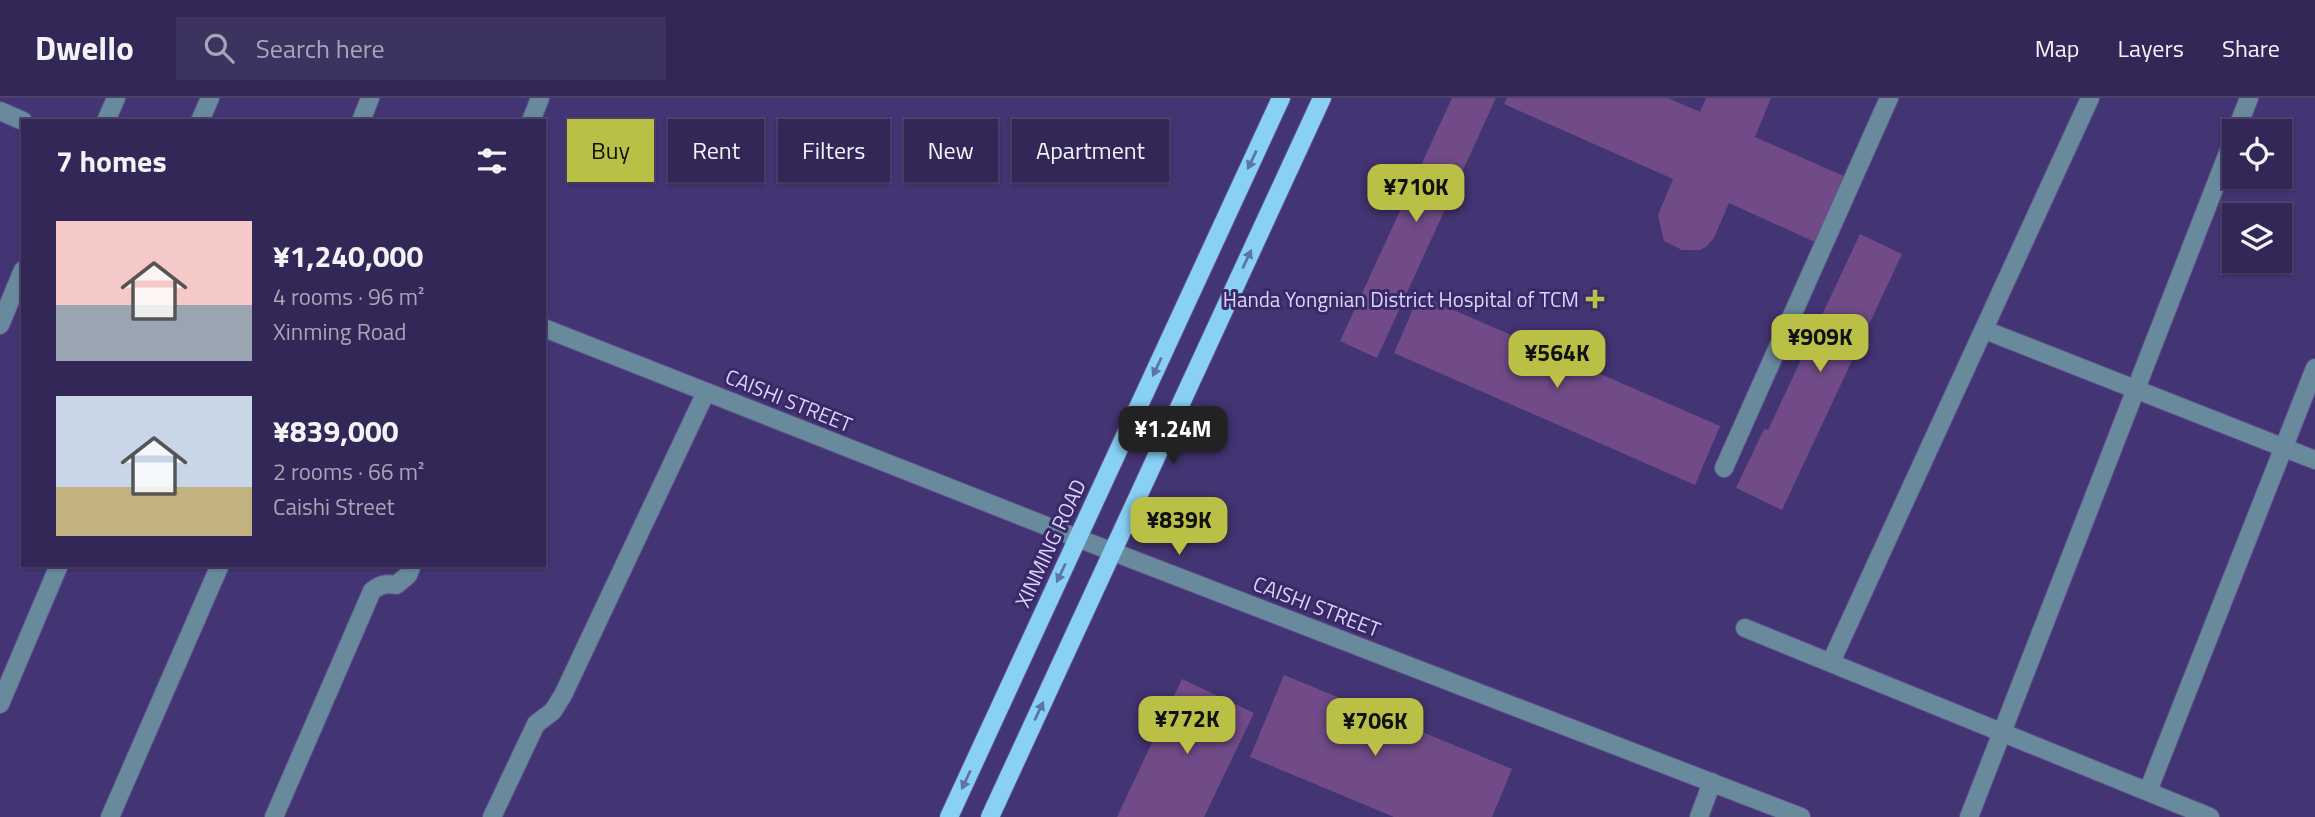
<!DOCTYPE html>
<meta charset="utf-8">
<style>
:root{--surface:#322756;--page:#3d3360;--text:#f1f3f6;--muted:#a8a5b9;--line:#4d446c;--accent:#bac045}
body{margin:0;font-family:"Titillium Web",sans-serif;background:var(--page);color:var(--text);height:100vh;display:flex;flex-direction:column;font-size:26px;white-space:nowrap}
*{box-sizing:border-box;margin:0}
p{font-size:23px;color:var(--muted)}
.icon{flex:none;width:38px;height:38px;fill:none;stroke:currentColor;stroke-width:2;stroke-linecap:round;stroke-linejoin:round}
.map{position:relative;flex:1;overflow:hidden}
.sheet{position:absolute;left:21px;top:21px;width:525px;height:448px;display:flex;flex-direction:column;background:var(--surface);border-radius:0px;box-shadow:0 2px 5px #0004,0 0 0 2px var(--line)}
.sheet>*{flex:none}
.hud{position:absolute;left:567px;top:21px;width:665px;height:63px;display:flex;gap:14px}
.buttons{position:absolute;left:2222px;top:21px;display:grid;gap:14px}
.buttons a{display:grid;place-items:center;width:70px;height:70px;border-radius:0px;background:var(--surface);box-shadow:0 2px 5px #0004,0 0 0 2px var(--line);font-size:35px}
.price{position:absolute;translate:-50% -60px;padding:0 16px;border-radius:14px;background:var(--accent);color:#111;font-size:23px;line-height:46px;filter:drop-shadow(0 2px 4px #0008)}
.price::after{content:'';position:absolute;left:50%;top:42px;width:21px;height:16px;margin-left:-10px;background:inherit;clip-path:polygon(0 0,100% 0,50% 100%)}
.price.active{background:#222;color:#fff}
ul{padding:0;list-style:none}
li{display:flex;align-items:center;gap:21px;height:175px;padding:0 35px}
li span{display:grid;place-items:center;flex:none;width:196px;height:140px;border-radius:0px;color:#555}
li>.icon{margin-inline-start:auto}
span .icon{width:84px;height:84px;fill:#fffc;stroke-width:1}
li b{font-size:30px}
h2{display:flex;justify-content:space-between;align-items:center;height:84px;padding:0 35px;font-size:30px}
.tag{padding:0 24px;border-radius:0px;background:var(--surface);box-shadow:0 2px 5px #0004,0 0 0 2px var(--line);font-size:24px;line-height:63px}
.tag.active{background:var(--accent);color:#111}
header{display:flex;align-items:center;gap:42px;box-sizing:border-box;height:98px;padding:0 35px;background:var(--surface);border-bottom:2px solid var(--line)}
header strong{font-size:33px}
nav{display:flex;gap:38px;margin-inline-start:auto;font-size:24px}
.search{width:490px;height:63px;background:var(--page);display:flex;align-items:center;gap:18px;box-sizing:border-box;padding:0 24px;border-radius:0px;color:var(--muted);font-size:26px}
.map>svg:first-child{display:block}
.building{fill:#714b88}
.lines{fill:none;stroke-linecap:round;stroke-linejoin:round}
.minor-casing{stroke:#5e518b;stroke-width:20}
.major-casing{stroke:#5e518b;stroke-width:20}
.minor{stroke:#688a9c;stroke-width:18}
.major{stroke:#89d0f5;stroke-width:18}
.oneway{fill:#5d74a7}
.poi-dot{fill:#bac045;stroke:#392967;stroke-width:2.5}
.labels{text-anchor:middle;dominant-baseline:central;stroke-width:6;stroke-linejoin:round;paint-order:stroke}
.poi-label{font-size:21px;fill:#d9d4fa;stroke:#392967;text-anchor:end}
.street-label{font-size:21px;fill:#d9d4fa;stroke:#392967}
</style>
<header>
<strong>Dwello</strong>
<div class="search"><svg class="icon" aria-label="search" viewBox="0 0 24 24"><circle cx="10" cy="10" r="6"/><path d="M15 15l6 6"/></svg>Search here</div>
<nav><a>Map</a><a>Layers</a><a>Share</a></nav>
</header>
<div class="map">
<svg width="2315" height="719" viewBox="0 0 2315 719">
<rect width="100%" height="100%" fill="#433473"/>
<g class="building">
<path d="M1452 0H1496L1377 260 1340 243Z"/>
<path d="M1507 0H1668L1700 14 1706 0H1771L1755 39 1846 79 1817 145 1729 105 1714 140 1707 148 1700 152H1682L1664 143 1658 117 1673 81 1504 6Z"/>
<path d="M1860 136 1902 156 1782 412 1736 390 1764 331 1768 332Z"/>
<path d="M1419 197 1720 328 1695 387 1394 255Z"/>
<path d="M1284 577 1512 671 1492 719H1394L1250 659Z"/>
<path d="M1182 581 1254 615 1204 719H1117Z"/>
</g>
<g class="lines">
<defs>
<g id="minor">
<path d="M0 13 23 23"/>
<path d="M106 23 116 0"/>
<path d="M200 23 210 0"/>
<path d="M361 23 370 0"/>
<path d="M531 23 540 0"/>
<path d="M2236 33 2249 0"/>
<path d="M0 227 23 172"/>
<path d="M544 230 1077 440 1801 719"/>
<path d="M1985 232 2315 362"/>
<path d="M1724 370 1889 0"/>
<path d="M1745 530 2210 719"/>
<path d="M1831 564 2090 0"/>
<path d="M0 606 59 467"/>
<path d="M2148 693 2315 270"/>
<path d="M110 719 220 467"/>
<path d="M274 719 372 493C380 487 385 485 396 487L408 477 412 467"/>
<path d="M492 719 536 626 553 613 563 597 706 294"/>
<path d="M1699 719 1712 684"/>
<path d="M1969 719 2235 37"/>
</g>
<g id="major">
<path d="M949 719 1281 0"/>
<path d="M990 719 1322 0"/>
</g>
</defs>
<use href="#minor" class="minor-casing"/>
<use href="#major" class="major-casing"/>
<use href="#minor" class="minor"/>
<use href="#major" class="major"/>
</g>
<defs><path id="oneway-solid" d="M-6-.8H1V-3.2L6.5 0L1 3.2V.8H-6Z" transform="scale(1.75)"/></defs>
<g class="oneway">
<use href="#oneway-solid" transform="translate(1252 62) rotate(115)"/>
<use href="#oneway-solid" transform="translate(1247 161) rotate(-65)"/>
<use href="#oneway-solid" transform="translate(1157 269) rotate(115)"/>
<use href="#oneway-solid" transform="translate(1061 475) rotate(115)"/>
<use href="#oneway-solid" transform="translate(1039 613) rotate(-65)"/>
<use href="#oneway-solid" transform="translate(966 682) rotate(115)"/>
</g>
<path class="poi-dot" d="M1591.5 190.5h7v7h7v7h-7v7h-7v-7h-7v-7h7z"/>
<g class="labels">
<g class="poi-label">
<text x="1579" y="201">Handa Yongnian District Hospital of TCM</text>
</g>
<g class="street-label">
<text transform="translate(789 302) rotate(22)">CAISHI STREET</text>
<text transform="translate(1050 445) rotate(-65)">XINMING ROAD</text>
<text transform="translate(1317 508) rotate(21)">CAISHI STREET</text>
</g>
</g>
</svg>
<div class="buttons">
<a><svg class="icon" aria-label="locate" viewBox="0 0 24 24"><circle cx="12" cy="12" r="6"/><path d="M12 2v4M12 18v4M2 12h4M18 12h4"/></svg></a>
<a><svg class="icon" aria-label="layers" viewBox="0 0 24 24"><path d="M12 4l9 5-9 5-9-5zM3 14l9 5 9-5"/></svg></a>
</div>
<b class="price" style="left:1416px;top:126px">¥710K</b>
<b class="price" style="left:1820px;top:276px">¥909K</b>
<b class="price" style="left:1557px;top:292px">¥564K</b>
<b class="price active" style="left:1173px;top:368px">¥1.24M</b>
<b class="price" style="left:1179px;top:459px">¥839K</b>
<b class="price" style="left:1187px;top:658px">¥772K</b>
<b class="price" style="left:1375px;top:660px">¥706K</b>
<div class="hud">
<a class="tag active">Buy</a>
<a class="tag">Rent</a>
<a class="tag">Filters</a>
<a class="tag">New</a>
<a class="tag">Apartment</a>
</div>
<section class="sheet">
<h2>7 homes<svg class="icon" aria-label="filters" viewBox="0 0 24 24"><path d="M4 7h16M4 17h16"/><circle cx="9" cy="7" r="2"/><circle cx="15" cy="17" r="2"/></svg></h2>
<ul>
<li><span style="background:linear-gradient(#f6c9c9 60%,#9aa5b1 0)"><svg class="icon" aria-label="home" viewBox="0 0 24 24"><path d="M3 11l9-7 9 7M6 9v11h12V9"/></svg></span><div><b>¥1,240,000</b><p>4 rooms · 96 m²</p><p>Xinming Road</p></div></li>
<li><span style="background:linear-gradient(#c9d6e8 65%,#c2b280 0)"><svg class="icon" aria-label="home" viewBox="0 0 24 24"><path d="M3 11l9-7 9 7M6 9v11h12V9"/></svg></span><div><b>¥839,000</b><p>2 rooms · 66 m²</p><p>Caishi Street</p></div></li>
</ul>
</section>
</div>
